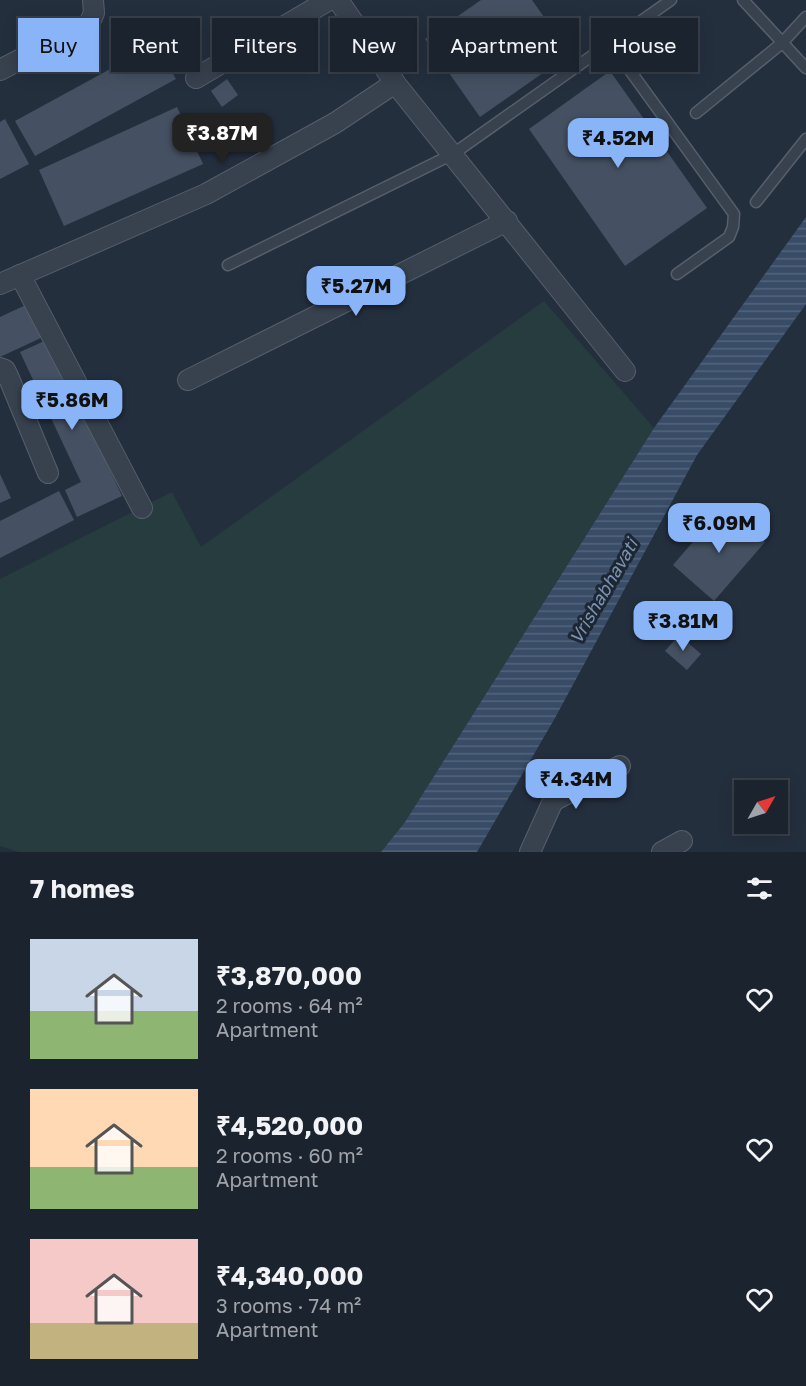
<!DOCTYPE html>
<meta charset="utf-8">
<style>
:root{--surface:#1b232e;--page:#282f3a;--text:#f1f3f6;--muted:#a0a4aa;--line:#39404a;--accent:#8ab4f8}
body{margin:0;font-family:"Golos Text",sans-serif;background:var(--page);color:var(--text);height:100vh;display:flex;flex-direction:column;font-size:22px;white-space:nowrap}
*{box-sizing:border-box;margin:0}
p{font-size:20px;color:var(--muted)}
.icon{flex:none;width:33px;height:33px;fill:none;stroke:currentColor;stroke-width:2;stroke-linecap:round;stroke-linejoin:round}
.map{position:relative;height:852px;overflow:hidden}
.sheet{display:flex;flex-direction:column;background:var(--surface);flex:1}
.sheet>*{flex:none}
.hud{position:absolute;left:18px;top:18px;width:771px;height:54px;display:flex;gap:12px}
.needle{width:39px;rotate:51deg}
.buttons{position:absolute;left:734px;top:780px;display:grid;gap:12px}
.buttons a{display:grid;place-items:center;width:54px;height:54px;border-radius:0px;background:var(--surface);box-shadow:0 3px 15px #0003,0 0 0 2px var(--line);font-size:30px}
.price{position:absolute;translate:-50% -51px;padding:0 14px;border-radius:12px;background:var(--accent);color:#111;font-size:20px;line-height:39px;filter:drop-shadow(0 2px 3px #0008)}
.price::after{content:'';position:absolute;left:50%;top:36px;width:18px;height:14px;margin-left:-9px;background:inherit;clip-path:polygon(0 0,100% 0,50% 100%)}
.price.on{background:#222;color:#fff}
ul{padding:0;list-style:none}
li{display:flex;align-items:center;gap:18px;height:150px;padding:0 30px}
li span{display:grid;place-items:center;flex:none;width:168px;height:120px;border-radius:0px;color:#555}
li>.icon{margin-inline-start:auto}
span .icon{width:72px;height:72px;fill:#fffc;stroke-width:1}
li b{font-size:26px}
h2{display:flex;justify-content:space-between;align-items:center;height:72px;padding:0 30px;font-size:26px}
.chip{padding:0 21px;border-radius:0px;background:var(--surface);box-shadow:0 3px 15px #0003,0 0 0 2px var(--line);font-size:21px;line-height:54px}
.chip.on{background:var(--accent);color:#111}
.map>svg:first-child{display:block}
.grass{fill:#263c3f}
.water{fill:url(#water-rules)}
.building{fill:#455162}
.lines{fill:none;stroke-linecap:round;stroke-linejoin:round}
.lane-casing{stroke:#565f6c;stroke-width:13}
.street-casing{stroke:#565f6c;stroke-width:22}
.lane{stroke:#38414e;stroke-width:10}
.street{stroke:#38414e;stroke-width:20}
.labels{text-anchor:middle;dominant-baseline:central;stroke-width:6;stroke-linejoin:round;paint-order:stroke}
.water-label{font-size:18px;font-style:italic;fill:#7c92b1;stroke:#1d2633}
</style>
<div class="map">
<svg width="806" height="852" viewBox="0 0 806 852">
<defs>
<pattern id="water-rules" width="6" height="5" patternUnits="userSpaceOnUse" patternTransform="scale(1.5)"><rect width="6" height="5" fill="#394c67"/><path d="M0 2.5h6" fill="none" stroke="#53647b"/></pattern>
</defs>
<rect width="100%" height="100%" fill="#242f3e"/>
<path class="grass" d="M544 301 654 428 405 822 381 852H19L0 846V579L172 492 201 547Z"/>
<path class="water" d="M806 217V304L697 455 555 718 477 852H381L405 822 654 428Z"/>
<g class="building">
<path d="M481 0H532L570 54 480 117 425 39Z"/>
<path d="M156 44 176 79 35 156 15 121Z"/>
<path d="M610 71 707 208 625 266 529 129Z"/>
<path d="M227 79 238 95 222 107 211 91Z"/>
<path d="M177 107 203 164 64 226 39 170Z"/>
<path d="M5 119 29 164 0 179V122Z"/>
<path d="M28 304 43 337 0 357V317Z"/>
<path d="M49 339 122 496 77 517 65 490 81 482 20 352Z"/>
<path d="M0 474 11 498 0 503Z"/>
<path d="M59 491 74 520 0 558V521Z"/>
<path d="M724 506 765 542 714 601 673 565Z"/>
<path d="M679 635 701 654 687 670 665 651Z"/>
</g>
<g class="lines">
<defs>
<g id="lane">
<path d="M743 0 806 68"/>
<path d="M610 43 734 214 733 227 729 237 677 274"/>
<path d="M696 113 782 43 806 17"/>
<path d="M756 202 806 139"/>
<path d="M228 265 453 154 671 0"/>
</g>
<g id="street">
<path d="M0 70 89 24 94 13 93 0"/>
<path d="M196 78 329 0"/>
<path d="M395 83 625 371"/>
<path d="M20 275 142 508"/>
<path d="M0 284 206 194 335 123 395 83 338 0"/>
<path d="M0 368 5 370 8 376 48 473"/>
<path d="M188 380 507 221"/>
<path d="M530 852 553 801 620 766"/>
<path d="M662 852 682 841"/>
</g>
</defs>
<use href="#lane" class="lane-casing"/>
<use href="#street" class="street-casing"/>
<use href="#lane" class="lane"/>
<use href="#street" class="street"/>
</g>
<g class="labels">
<g class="water-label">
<text transform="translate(603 591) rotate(-60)">Vrishabhavati</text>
</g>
</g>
</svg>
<div class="buttons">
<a><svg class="needle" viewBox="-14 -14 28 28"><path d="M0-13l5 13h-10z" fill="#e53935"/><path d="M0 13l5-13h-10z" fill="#a0a4aa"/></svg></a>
</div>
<b class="price on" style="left:222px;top:164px">₹3.87M</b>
<b class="price" style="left:618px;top:169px">₹4.52M</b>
<b class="price" style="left:356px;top:317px">₹5.27M</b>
<b class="price" style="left:72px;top:431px">₹5.86M</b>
<b class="price" style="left:719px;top:554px">₹6.09M</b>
<b class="price" style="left:683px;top:652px">₹3.81M</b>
<b class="price" style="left:576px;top:810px">₹4.34M</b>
<div class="hud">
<a class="chip on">Buy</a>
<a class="chip">Rent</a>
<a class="chip">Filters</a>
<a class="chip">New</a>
<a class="chip">Apartment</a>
<a class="chip">House</a>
</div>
</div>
<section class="sheet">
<h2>7 homes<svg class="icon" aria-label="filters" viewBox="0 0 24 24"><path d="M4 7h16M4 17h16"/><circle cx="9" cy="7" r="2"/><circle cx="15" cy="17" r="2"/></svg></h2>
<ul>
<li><span style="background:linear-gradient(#c9d6e8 60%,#8fb573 0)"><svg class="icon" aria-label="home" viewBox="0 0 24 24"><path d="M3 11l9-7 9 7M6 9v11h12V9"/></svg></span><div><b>₹3,870,000</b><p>2 rooms · 64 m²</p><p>Apartment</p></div><svg class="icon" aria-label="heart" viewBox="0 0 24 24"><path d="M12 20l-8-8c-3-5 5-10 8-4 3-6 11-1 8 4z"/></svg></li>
<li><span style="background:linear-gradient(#ffd9b3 65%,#8fb573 0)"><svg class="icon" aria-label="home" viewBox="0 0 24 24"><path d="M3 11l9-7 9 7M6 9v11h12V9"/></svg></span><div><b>₹4,520,000</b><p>2 rooms · 60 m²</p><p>Apartment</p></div><svg class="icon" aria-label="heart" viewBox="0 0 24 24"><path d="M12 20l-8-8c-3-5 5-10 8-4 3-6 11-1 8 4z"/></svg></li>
<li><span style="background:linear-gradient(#f6c9c9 70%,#c2b280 0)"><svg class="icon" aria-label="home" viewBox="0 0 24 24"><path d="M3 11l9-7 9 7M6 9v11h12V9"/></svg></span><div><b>₹4,340,000</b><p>3 rooms · 74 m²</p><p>Apartment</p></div><svg class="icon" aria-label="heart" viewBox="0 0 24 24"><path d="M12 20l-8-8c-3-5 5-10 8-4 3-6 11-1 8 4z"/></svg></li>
</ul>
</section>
